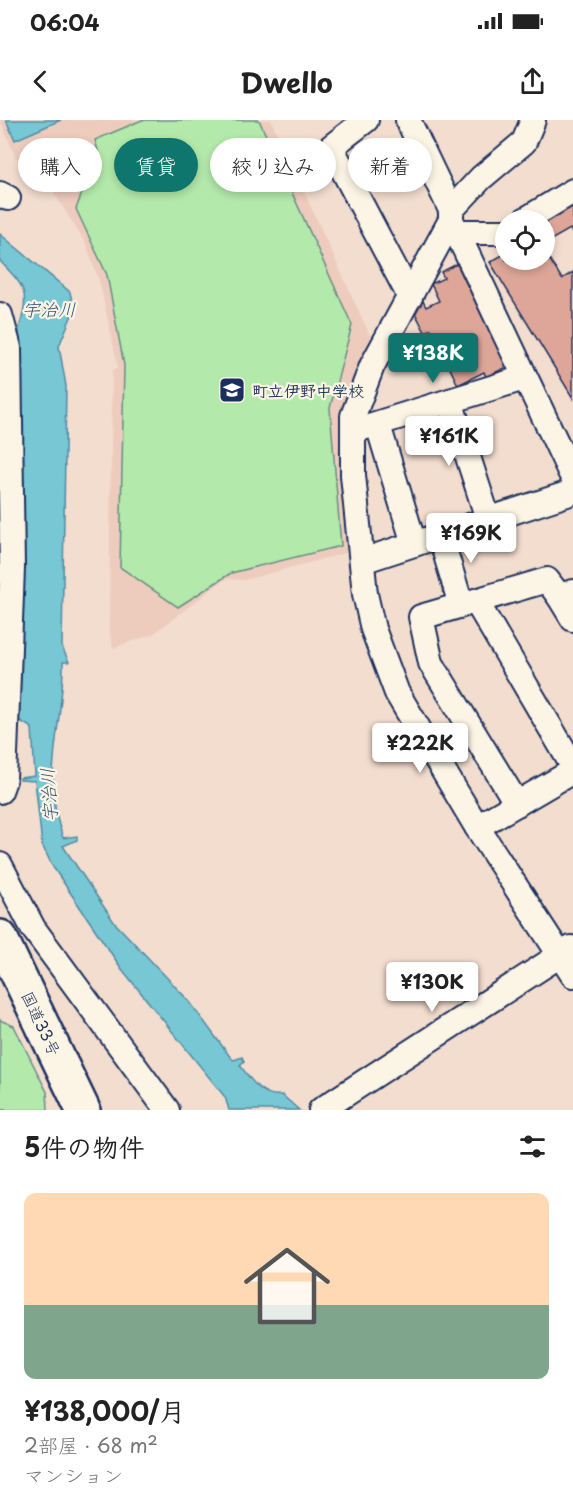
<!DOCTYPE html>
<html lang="ja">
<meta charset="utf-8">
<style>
:root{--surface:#fff;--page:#f6f6f6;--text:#222;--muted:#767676;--line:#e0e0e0;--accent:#0f766e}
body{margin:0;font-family:"Playpen Sans","Klee One",sans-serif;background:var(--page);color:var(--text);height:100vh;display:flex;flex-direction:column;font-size:22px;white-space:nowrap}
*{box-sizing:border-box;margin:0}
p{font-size:20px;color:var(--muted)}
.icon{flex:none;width:33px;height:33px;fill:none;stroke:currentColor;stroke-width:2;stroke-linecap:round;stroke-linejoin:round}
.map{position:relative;height:990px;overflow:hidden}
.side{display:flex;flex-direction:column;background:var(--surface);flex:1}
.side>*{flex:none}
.hud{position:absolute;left:18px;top:18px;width:537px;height:54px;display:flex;gap:12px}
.fabs{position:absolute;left:495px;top:90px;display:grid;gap:12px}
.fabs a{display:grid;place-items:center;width:60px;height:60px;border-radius:50%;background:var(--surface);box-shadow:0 3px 9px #0003;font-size:30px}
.price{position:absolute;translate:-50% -51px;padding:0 14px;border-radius:6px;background:#fff;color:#222;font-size:20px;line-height:39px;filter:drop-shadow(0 2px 3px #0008)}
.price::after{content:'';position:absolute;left:50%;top:36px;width:18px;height:14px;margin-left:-9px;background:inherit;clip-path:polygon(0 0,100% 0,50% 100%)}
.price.active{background:var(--accent);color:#fff}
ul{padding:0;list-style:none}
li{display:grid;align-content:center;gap:12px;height:318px;padding:0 24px}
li+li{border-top:2px solid var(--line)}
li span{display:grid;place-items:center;height:186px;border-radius:12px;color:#555}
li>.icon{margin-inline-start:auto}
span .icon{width:108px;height:108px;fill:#fffc;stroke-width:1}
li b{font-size:26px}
h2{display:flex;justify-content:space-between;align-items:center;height:72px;padding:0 24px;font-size:26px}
.chip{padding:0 21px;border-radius:27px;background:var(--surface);box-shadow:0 3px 9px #0003;font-size:21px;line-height:54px}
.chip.active{background:var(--accent);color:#fff}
.status{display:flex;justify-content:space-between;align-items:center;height:42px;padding:0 30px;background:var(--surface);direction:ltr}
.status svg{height:16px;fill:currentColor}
header{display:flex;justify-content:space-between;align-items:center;height:78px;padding:0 24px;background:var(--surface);font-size:27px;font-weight:700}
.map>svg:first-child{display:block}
.built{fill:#edccbe}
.green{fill:#b3e9aa;stroke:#678c84;stroke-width:1.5}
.water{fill:#77c7d4;stroke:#528aa5;stroke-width:1.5}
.building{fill:#dea699;stroke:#1b2f5e;stroke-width:1.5}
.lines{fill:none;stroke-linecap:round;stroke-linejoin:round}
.minor-casing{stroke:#1b2f5e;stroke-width:28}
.highway-casing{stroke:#1b2f5e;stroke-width:38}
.minor{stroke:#fcf5e5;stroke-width:24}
.highway{stroke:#fcf5e5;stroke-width:33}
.labels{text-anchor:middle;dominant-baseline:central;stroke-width:4.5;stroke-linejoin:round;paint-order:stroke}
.poi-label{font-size:16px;font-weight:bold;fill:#1b2f5e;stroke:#fcf5e5;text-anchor:start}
.street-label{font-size:16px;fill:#1b2f5e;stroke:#fcf5e5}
.water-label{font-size:18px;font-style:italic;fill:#32557c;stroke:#fcf5e5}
</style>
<div class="status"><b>06:04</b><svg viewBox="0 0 49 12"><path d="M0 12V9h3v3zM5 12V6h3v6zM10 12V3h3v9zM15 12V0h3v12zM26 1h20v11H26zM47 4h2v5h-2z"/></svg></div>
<header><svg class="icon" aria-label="back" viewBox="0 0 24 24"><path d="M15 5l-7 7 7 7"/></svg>Dwello<svg class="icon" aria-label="share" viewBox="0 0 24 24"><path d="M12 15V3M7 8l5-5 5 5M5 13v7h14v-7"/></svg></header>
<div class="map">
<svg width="573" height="990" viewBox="0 0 573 990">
<rect width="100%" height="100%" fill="#f3ddce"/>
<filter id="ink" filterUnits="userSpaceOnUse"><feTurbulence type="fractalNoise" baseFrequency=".0167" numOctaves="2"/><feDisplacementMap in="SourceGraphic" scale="12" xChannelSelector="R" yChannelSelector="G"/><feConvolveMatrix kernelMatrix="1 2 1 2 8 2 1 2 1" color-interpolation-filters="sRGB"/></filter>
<g filter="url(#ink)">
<path class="built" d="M0 0H271L373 222 349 432 244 460 225 459 153 514 113 528 109 507 112 251 118 247 100 164 86 124 41 52 16 38Z"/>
<g class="green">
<path d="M142 0H259L352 205 330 288 341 426 231 453 178 487 120 447 124 245 107 155 76 89 98 31 95 20Z"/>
<path d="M0 900 14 906 47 972 48 990H0Z"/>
</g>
<g class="water">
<path d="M6 0H61L15 20Z"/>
<path d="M0 114 70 172 74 190 59 226 66 266 62 527 69 542H63C64 606 40 653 63 718L77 716V720L63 726 114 802 189 881 231 938 234 940 242 937 244 941 240 945C250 959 262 978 282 975L299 990H229L225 977 121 848 53 747 42 725 35 661 20 660V658L35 656 32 608 17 599 19 208C31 172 24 166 0 141Z"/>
</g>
<g class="building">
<path d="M573 83V115L570 109 544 124V100Z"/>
<path d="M506 133V140H542L548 137 562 159 573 152V278L490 142Z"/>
<path d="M457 144 507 247 486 257 484 252 458 265 431 209 425 212 412 187 423 181 426 187 439 181 431 164 444 158 441 152Z"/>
</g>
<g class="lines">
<defs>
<g id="minor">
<path d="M366 0 331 27 410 177"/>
<path d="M408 0 451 90V100L573 358"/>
<path d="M0 74 8 78"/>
<path d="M451 90 481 58 524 22 533 0"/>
<path d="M451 100 372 246 353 296V355L365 474 373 509 397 573 477 707 573 855"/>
<path d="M525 100 573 71"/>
<path d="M457 112H506"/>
<path d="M0 195 9 228 12 448 4 660 0 671"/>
<path d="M450 281 488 399"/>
<path d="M378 305 414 424"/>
<path d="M353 311 524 258"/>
<path d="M440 415 461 485"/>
<path d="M362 441 573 372"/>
<path d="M559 476 573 499"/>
<path d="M476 481 573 646"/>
<path d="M517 684 431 543 421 497 547 460 559 476 573 472"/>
<path d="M477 707 573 651"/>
<path d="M0 745 33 808 167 990"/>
<path d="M321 990 571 828"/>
</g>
<path id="highway" d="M0 817 83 990"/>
</defs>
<use href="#minor" class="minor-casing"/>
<use href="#highway" class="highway-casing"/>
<use href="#minor" class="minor"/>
<use href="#highway" class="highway"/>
</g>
</g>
<defs>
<symbol id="school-square" viewBox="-11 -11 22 22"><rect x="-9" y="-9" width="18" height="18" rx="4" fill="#1b2f5e" stroke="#fcf5e5"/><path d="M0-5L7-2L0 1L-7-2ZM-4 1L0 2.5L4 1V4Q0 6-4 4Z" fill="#fff"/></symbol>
</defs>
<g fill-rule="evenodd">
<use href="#school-square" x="217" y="255" width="30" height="30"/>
</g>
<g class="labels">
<g class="poi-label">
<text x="252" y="270">町立伊野中学校</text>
</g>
<g class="street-label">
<text transform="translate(42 903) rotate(65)">国道33号</text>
</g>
<g class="water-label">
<text x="49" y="188">宇治川</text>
<text transform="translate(48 675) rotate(-94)">宇治川</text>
</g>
</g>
</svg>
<div class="fabs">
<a><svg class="icon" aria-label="locate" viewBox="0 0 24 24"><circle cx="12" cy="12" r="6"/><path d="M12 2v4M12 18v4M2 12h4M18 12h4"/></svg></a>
</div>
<b class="price active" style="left:433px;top:264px">¥138K</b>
<b class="price" style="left:449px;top:347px">¥161K</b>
<b class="price" style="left:471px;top:444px">¥169K</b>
<b class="price" style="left:420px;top:654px">¥222K</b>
<b class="price" style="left:432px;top:893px">¥130K</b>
<div class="hud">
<a class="chip">購入</a>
<a class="chip active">賃貸</a>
<a class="chip">絞り込み</a>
<a class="chip">新着</a>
</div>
</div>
<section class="side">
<h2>5件の物件<svg class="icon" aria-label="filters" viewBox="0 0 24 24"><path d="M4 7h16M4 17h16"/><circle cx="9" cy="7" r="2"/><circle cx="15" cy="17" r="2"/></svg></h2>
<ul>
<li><span style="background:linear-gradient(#ffd9b3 60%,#7fa58c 0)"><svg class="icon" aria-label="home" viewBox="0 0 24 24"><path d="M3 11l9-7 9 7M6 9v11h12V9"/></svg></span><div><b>¥138,000/月</b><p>2部屋 · 68 m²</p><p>マンション</p></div></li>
</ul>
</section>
